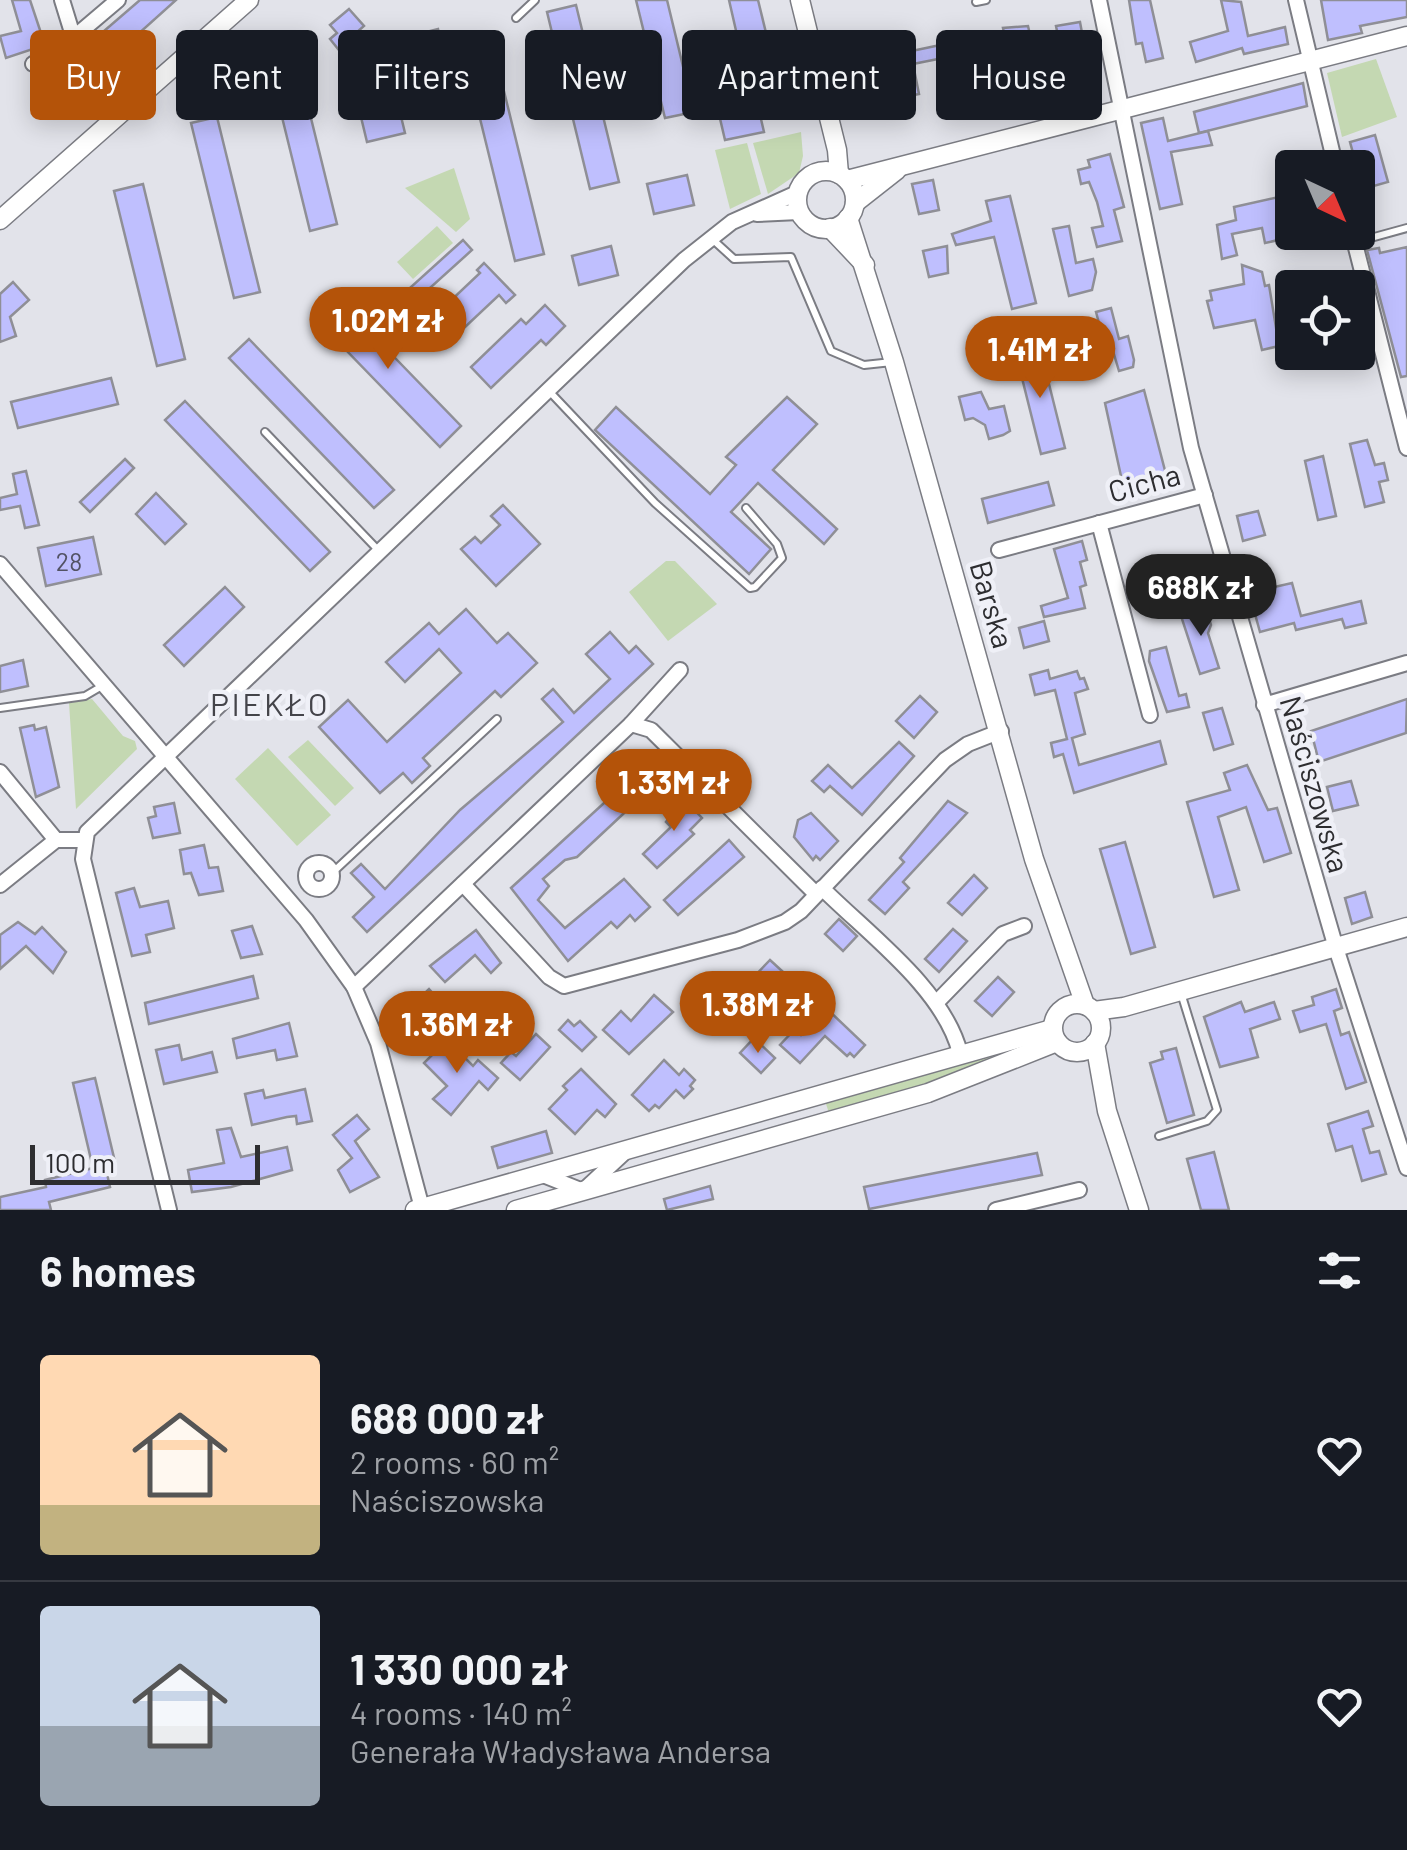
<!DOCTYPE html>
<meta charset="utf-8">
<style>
:root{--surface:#171b24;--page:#20242c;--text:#f1f3f6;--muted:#9ea1a6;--line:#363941;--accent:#b45309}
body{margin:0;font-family:Barlow,sans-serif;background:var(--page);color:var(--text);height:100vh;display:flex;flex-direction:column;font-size:38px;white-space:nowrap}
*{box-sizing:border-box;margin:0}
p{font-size:32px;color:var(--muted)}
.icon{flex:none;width:55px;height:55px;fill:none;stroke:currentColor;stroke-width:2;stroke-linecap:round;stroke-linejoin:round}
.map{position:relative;height:1210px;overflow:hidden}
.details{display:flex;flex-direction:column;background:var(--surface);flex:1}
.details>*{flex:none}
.top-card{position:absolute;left:30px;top:30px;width:1348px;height:90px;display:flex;gap:20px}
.needle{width:65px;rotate:136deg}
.fabs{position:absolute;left:1275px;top:150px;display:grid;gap:20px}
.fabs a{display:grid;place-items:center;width:100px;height:100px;border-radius:10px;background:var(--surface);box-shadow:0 5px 25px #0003;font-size:50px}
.scale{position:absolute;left:30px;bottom:25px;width:230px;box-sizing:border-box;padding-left:10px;border:5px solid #2d2d30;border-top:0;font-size:28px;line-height:35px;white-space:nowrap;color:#2d2d30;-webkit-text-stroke:8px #eff0f7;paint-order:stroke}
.price{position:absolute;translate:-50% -85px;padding:0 22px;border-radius:35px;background:var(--accent);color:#fff;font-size:32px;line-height:65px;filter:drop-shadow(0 2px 5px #0008)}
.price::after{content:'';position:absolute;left:50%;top:60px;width:30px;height:22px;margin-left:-15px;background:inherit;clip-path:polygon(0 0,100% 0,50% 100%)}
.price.current{background:#222;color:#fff}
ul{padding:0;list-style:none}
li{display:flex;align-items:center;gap:30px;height:250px;padding:0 40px}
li+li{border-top:2px solid var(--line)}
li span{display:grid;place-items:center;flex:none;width:280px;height:200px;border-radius:10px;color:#555}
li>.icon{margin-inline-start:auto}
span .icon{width:120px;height:120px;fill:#fffc;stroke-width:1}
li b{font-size:42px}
h2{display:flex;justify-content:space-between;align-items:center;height:120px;padding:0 40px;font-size:42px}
.pill{padding:0 35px;border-radius:10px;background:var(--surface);box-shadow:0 5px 25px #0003;font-size:35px;line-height:90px}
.pill.current{background:var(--accent);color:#fff}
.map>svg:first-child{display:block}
.green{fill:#c4d8b2}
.building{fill:#bfbffe;stroke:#8f8f96;stroke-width:2.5}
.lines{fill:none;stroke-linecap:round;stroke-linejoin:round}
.service-casing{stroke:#7b7c83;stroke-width:10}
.minor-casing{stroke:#7b7c83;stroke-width:18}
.tertiary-casing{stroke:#7b7c83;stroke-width:21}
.service{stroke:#fff;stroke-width:6}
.minor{stroke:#fff;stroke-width:14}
.tertiary{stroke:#fff;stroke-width:18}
.labels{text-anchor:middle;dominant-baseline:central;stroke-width:9;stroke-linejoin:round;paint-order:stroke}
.number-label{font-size:25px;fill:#525264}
.street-label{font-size:30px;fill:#2d2d30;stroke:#eff0f7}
.neighbourhood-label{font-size:32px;letter-spacing:2.5px;fill:#44444a;stroke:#eff0f7}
</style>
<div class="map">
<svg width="1407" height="1210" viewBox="0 0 1407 1210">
<rect width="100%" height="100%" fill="#e2e3ea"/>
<g class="green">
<path d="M1376 59 1397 117 1342 137 1327 73Z"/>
<path d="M801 132 803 156 799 173 768 194 753 143Z"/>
<path d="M747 143 761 194 730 209 715 150Z"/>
<path d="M454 168 470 219 456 232 405 188Z"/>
<path d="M437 226 453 243 413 279 397 262Z"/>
<path d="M666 561H675L717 604 668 641 629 592Z"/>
<path d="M92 699 123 736 135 741 137 749 76 809 69 703Z"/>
<path d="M308 740 354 788 335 806 288 757Z"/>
<path d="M268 748 331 815 297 846 235 779Z"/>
<path d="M1023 1044 1025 1050 940 1082 829 1113 825 1101Z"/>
</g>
<g class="building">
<path d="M12 0H30L45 45 6 58 0 36 21 31Z"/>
<path d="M140 0H176L57 107 39 87Z"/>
<path d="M636 0H667L694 112 665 118Z"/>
<path d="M729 0H758L768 41 740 48Z"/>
<path d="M1129 0H1150L1163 58 1146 62 1142 43 1136 44Z"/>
<path d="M1221 0 1241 2 1248 36 1285 27 1288 44 1244 54 1242 48 1196 62 1190 42 1228 31Z"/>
<path d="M1321 0H1407V17L1360 26 1362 33 1328 40Z"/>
<path d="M576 5 619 182 590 189 547 12Z"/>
<path d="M349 9 364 26 338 49 330 39 337 33 330 25Z"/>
<path d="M1080 22 1091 82 1025 100 1016 49 1008 51 1003 28 1028 26 1037 64 1063 60 1056 26Z"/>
<path d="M438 29 445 59 406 68 399 39Z"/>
<path d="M904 36 907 52 945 44 948 57 913 64 919 94 899 98 883 40Z"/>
<path d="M294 49 337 224 310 231 267 56Z"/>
<path d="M501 79 544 254 515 261 472 86Z"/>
<path d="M1303 83 1307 106 1199 133 1194 112Z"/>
<path d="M757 102 764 132 725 140 718 110Z"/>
<path d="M398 104 405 133 367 142 360 113Z"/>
<path d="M217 117 260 292 234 298 191 123Z"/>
<path d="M1163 118 1168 141 1208 131 1212 145 1171 152 1182 204 1160 209 1141 123Z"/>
<path d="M1375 135 1388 182 1363 189 1350 142Z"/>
<path d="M1110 154 1124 207 1114 210 1122 241 1097 247 1092 228 1103 226 1097 202 1089 182 1081 184 1078 170 1090 167 1088 160Z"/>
<path d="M687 175 694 205 654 214 647 184Z"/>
<path d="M933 180 939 210 919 214 912 184Z"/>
<path d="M143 184 185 359 157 366 114 191Z"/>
<path d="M1292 194V237L1265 243 1262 228 1232 234 1237 255 1222 259 1217 225 1236 220 1234 207Z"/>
<path d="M1010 196 1036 303 1012 309 994 237 956 245 952 234 991 221 986 201Z"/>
<path d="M1069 226 1076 263 1093 259 1096 272 1092 290 1069 296 1053 229Z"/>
<path d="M463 240 472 250 410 306 401 296Z"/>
<path d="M611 246 618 275 579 285 572 256Z"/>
<path d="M947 246 948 273 929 277 923 251Z"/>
<path d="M1407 247V376L1401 377 1367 250 1379 248 1380 253Z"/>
<path d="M484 263 515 295 506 303 499 295 447 344 427 323 480 273 477 270Z"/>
<path d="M1242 265 1262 272 1265 286 1269 285 1279 346 1262 350 1255 320 1214 328 1207 301 1212 300 1210 291 1244 284Z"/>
<path d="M13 282 29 300 10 317 16 336 0 342V294Z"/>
<path d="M335 296 461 426 440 447 314 317Z"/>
<path d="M545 305 565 326 546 345 541 340 491 388 471 367 521 319 526 324Z"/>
<path d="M1111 308 1119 339 1128 336 1134 360 1133 367 1119 371 1113 351 1107 353 1096 312Z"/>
<path d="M249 339 394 490 374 508 229 358Z"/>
<path d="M1040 348 1065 448 1041 454 1016 354Z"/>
<path d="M111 378 118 404 18 428 11 402Z"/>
<path d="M1144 390 1169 486 1126 499 1105 403Z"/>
<path d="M981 392 989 409 1004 406 1010 431 1003 435 989 439 985 425 973 418 965 420 959 397Z"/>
<path d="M787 397 817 424 773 470 837 529 824 544 758 483 731 512 771 549 749 574 595 430 616 407 710 494 736 465 726 457Z"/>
<path d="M185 401 330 552 310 571 165 420Z"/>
<path d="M1367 440 1375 465 1384 463 1388 480 1379 482 1384 502 1365 507 1350 444Z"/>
<path d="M1323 456 1336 516 1318 520 1305 461Z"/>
<path d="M125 459 134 468 90 512 80 502Z"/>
<path d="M26 471 39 525 25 528 20 506 0 510V498L17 494 13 474Z"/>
<path d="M1048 482 1054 505 988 523 982 499Z"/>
<path d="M156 493 186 524 165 544 136 514Z"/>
<path d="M503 505 540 544 496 586 461 549 475 537 481 543 500 525 491 516Z"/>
<path d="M1258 511 1265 535 1243 541 1237 516Z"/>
<path d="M93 537 101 574 46 586 38 548Z"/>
<path d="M1082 541 1087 560 1080 562 1086 585 1080 587 1085 608 1044 617 1041 606 1068 598 1054 549Z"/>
<path d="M1264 566 1270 588 1292 583 1301 616 1361 601 1366 623 1345 628 1342 619 1296 630 1294 623 1260 632 1243 571Z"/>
<path d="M225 587 244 607 184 666 164 645Z"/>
<path d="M1205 605 1211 625 1208 633 1219 668 1200 674 1181 616Z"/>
<path d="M466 609 497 643 508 633 537 663 501 697 495 691 423 758 430 766 412 783 403 773 380 793 319 727 348 700 387 742 461 673 439 649 405 682 386 662 429 623 439 634Z"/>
<path d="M1044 621 1049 641 1024 648 1019 628Z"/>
<path d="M610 632 629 653 636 646 653 664 367 932 353 917 374 897 351 873 361 864 385 889 460 810 563 722 542 699 553 689 574 713 610 679 586 654Z"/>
<path d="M1166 647 1179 696 1186 694 1189 707 1167 712 1149 661 1150 651Z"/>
<path d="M23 660 28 686 0 692V666Z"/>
<path d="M1048 670 1050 679 1077 671 1080 679 1084 678 1088 689 1075 693 1085 734 1072 738 1079 765 1160 741 1166 764 1074 793 1063 754 1054 757 1051 743 1067 739 1055 690 1035 695 1030 675Z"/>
<path d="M920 696 937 712 914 738 896 721Z"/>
<path d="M1407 699 1406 733 1319 762 1311 731Z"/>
<path d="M1222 708 1233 744 1214 750 1203 713Z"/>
<path d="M34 725 35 730 46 727 59 787 36 797 20 728Z"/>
<path d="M899 742 914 756 862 815 830 786 824 792 812 781 828 765 852 788Z"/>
<path d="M654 765 668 780 655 792 659 797 649 806 637 801 577 857 565 860 543 879 549 886 538 900 565 928 624 879 650 907 635 921 630 915 617 928 611 922 568 961 511 888 615 793Z"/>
<path d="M1247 765 1268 810 1277 808 1291 853 1264 862 1246 807 1218 817 1239 890 1214 897 1187 802 1230 790 1224 773Z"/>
<path d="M1351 781 1358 805 1333 811 1327 787Z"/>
<path d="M684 799 702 818 690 830 694 834 657 868 643 854 671 827 666 822Z"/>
<path d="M948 801 967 813 903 882 909 888 885 914 869 900 904 862 900 858Z"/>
<path d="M174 803 180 833 153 838 148 818 156 816 154 807Z"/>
<path d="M811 813 838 841 820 860 816 856 813 860 794 837 798 820Z"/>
<path d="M729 840 744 857 678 915 664 900Z"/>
<path d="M1125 842 1155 947 1131 954 1100 849Z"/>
<path d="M204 845 209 868 218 867 223 891 199 895 191 873 184 874 180 850Z"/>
<path d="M974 875 987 888 962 915 948 903Z"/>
<path d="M134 888 140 907 168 901 174 928 146 935 150 952 132 956 116 893Z"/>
<path d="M1365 892 1372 917 1352 924 1345 898Z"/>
<path d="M839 919 857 936 843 951 825 934Z"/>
<path d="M18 922 35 934 42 927 66 952 53 973 26 946 0 969V935Z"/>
<path d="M252 926 262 954 241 958 232 931Z"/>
<path d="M953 929 967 941 939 972 925 959Z"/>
<path d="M476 930 501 963 491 973 475 955 445 982 430 966Z"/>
<path d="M770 960 793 981 779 996 767 985 742 1011 732 1002 706 1029 687 1009 702 995 706 999 730 973 745 986Z"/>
<path d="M253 976 258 998 149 1024 145 1003Z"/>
<path d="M998 977 1014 992 992 1016 975 1001Z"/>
<path d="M429 989 444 1006 419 1029 404 1013Z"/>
<path d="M1336 989 1342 1008 1334 1011 1341 1035 1349 1032 1366 1082 1346 1089 1326 1024 1300 1032 1293 1011 1314 1005 1312 997Z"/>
<path d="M654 995 673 1012 629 1054 603 1030 621 1011 631 1021Z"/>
<path d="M1241 1002 1245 1012 1274 1002 1280 1019 1250 1029 1258 1057 1220 1067 1204 1017Z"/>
<path d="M826 1008 865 1045 854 1057 850 1053 847 1056 825 1036 800 1063 780 1045 795 1029 801 1035Z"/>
<path d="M568 1020 574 1026 580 1021 596 1037 582 1051 559 1030Z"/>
<path d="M289 1023 297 1056 277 1060 275 1050 237 1058 233 1039Z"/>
<path d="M536 1034 550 1047 520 1080 501 1063 511 1052 516 1056Z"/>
<path d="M754 1038 775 1058 761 1073 740 1053Z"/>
<path d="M447 1040 473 1066 478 1060 498 1078 488 1090 479 1081 451 1115 433 1099 447 1086 424 1063Z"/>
<path d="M179 1045 182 1060 212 1052 217 1072 164 1084 156 1050Z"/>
<path d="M1176 1048 1194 1115 1167 1123 1150 1063 1163 1059 1161 1052Z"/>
<path d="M664 1060 679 1075 684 1069 695 1080 690 1086 693 1089 684 1098 676 1090 659 1108 655 1105 649 1111 632 1095Z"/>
<path d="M581 1069 616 1104 605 1117 597 1110 575 1134 549 1109 567 1090 563 1086Z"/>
<path d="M95 1078 115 1162 105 1165 110 1187 49 1202 51 1210H0V1197L46 1187 45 1180 93 1168 73 1083Z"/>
<path d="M305 1089 312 1121 297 1124 296 1116 287 1117 252 1125 245 1094 263 1090 265 1098Z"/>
<path d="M1368 1111 1373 1126 1363 1129 1370 1153 1379 1151 1386 1174 1362 1181 1352 1146 1336 1151 1328 1124Z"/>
<path d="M357 1115 369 1129 355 1141 379 1177 350 1192 338 1170 352 1158 333 1135Z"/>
<path d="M231 1128 241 1157 287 1147 292 1170 231 1187 192 1192 188 1170 224 1163 217 1130Z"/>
<path d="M546 1131 552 1153 498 1168 492 1147Z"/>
<path d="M1214 1152 1229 1210H1201L1187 1159Z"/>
<path d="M1037 1153 1042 1175 869 1209 864 1187Z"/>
<path d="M710 1186 713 1199 667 1210 664 1199Z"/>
</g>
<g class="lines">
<defs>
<g id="service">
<path d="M976 2 986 0"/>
<path d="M516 18 535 0"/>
<path d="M711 238 734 259 791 257 831 351 864 365 892 362"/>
<path d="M1356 242 1407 228"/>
<path d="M549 391 655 503 750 588 755 587 782 558 777 544 746 508"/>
<path d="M265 432 379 551"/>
<path d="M0 708 85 696 102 686"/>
<path d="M332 873 497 719"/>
<path d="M1159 1136 1207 1121 1217 1110 1181 993"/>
</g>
<g id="minor">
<path d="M62 0 74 39"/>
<path d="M1099 0 1191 448 1336 948 1407 1168"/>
<path d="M1296 0 1336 168"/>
<path d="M33 64 59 50 118 0"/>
<path d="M757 214 799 212"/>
<path d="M1352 232 1407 448"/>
<path d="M1099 523 1150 715"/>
<path d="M999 550 1205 495"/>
<path d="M0 564 306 920 354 987 378 1043 422 1208"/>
<path d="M1264 705 1407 663"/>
<path d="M631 724 680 670"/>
<path d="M0 772 56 840"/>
<circle cx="319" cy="876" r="13"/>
<path d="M463 884 549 977 564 986 738 940 785 922 801 911 945 760 968 744 1001 731"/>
<path d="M0 885 56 840H84"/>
<path d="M822 888C868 934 944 989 960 1053"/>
<path d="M354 987 631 724 651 730 816 894"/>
<path d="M937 1002 1003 934 1024 926"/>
<path d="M543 1175 583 1191"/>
<path d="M583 1191 626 1151"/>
<path d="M169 1210 83 859 87 832 684 260 732 222 797 193"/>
<path d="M996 1210 1079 1190"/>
</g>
<g id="tertiary">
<path d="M800 0 837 150 839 174"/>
<circle cx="826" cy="200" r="29"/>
<path d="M847 180 1407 36"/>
<path d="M855 203 897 170"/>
<path d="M848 218 894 362 1034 859 1085 1005"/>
<path d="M0 220 249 0"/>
<path d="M830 228 865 265"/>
<circle cx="1077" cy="1028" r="24"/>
<path d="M1094 1011 1124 1007 1407 927"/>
<path d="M1095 1043 1107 1111 1139 1210"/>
<path d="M415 1210 1052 1029"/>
<path d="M516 1210 928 1093 1057 1042"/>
</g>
</defs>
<use href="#service" class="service-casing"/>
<use href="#minor" class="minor-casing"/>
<use href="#tertiary" class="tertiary-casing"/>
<use href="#service" class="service"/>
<use href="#minor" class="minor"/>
<use href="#tertiary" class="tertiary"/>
</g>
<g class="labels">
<g class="number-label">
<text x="69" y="561">28</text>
</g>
<g class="street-label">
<text transform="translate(1144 482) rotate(-15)">Cicha</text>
<text transform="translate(993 604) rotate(74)">Barska</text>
<text transform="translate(1316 784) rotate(74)">Naściszowska</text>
</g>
<g class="neighbourhood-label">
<text x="270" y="703">PIEKŁO</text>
</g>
</g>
</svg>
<div class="fabs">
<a><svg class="needle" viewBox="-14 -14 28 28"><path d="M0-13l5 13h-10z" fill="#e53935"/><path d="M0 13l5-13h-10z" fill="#9ea1a6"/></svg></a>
<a><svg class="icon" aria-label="locate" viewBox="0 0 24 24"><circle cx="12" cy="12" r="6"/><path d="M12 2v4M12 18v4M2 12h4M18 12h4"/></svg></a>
</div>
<div class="scale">100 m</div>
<b class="price" style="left:388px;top:372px">1.02M zł</b>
<b class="price" style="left:1040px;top:401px">1.41M zł</b>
<b class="price current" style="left:1201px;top:639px">688K zł</b>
<b class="price" style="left:674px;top:834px">1.33M zł</b>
<b class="price" style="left:758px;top:1056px">1.38M zł</b>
<b class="price" style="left:457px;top:1076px">1.36M zł</b>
<div class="top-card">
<a class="pill current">Buy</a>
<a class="pill">Rent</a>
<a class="pill">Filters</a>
<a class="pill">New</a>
<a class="pill">Apartment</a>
<a class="pill">House</a>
</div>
</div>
<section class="details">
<h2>6 homes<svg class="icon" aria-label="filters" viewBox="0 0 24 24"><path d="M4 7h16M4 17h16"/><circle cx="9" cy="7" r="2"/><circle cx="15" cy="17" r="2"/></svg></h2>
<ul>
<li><span style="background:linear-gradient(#ffd9b3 75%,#c2b280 0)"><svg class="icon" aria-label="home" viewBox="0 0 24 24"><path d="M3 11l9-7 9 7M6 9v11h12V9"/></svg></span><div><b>688 000 zł</b><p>2 rooms · 60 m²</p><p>Naściszowska</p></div><svg class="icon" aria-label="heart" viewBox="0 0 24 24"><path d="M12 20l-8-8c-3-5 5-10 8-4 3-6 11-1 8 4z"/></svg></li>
<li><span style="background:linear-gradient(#c9d6e8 60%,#9aa5b1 0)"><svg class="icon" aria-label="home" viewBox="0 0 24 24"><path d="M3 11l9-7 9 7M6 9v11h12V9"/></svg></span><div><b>1 330 000 zł</b><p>4 rooms · 140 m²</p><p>Generała Władysława Andersa</p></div><svg class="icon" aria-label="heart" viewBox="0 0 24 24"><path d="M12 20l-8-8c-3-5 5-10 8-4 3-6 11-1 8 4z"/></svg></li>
</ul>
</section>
